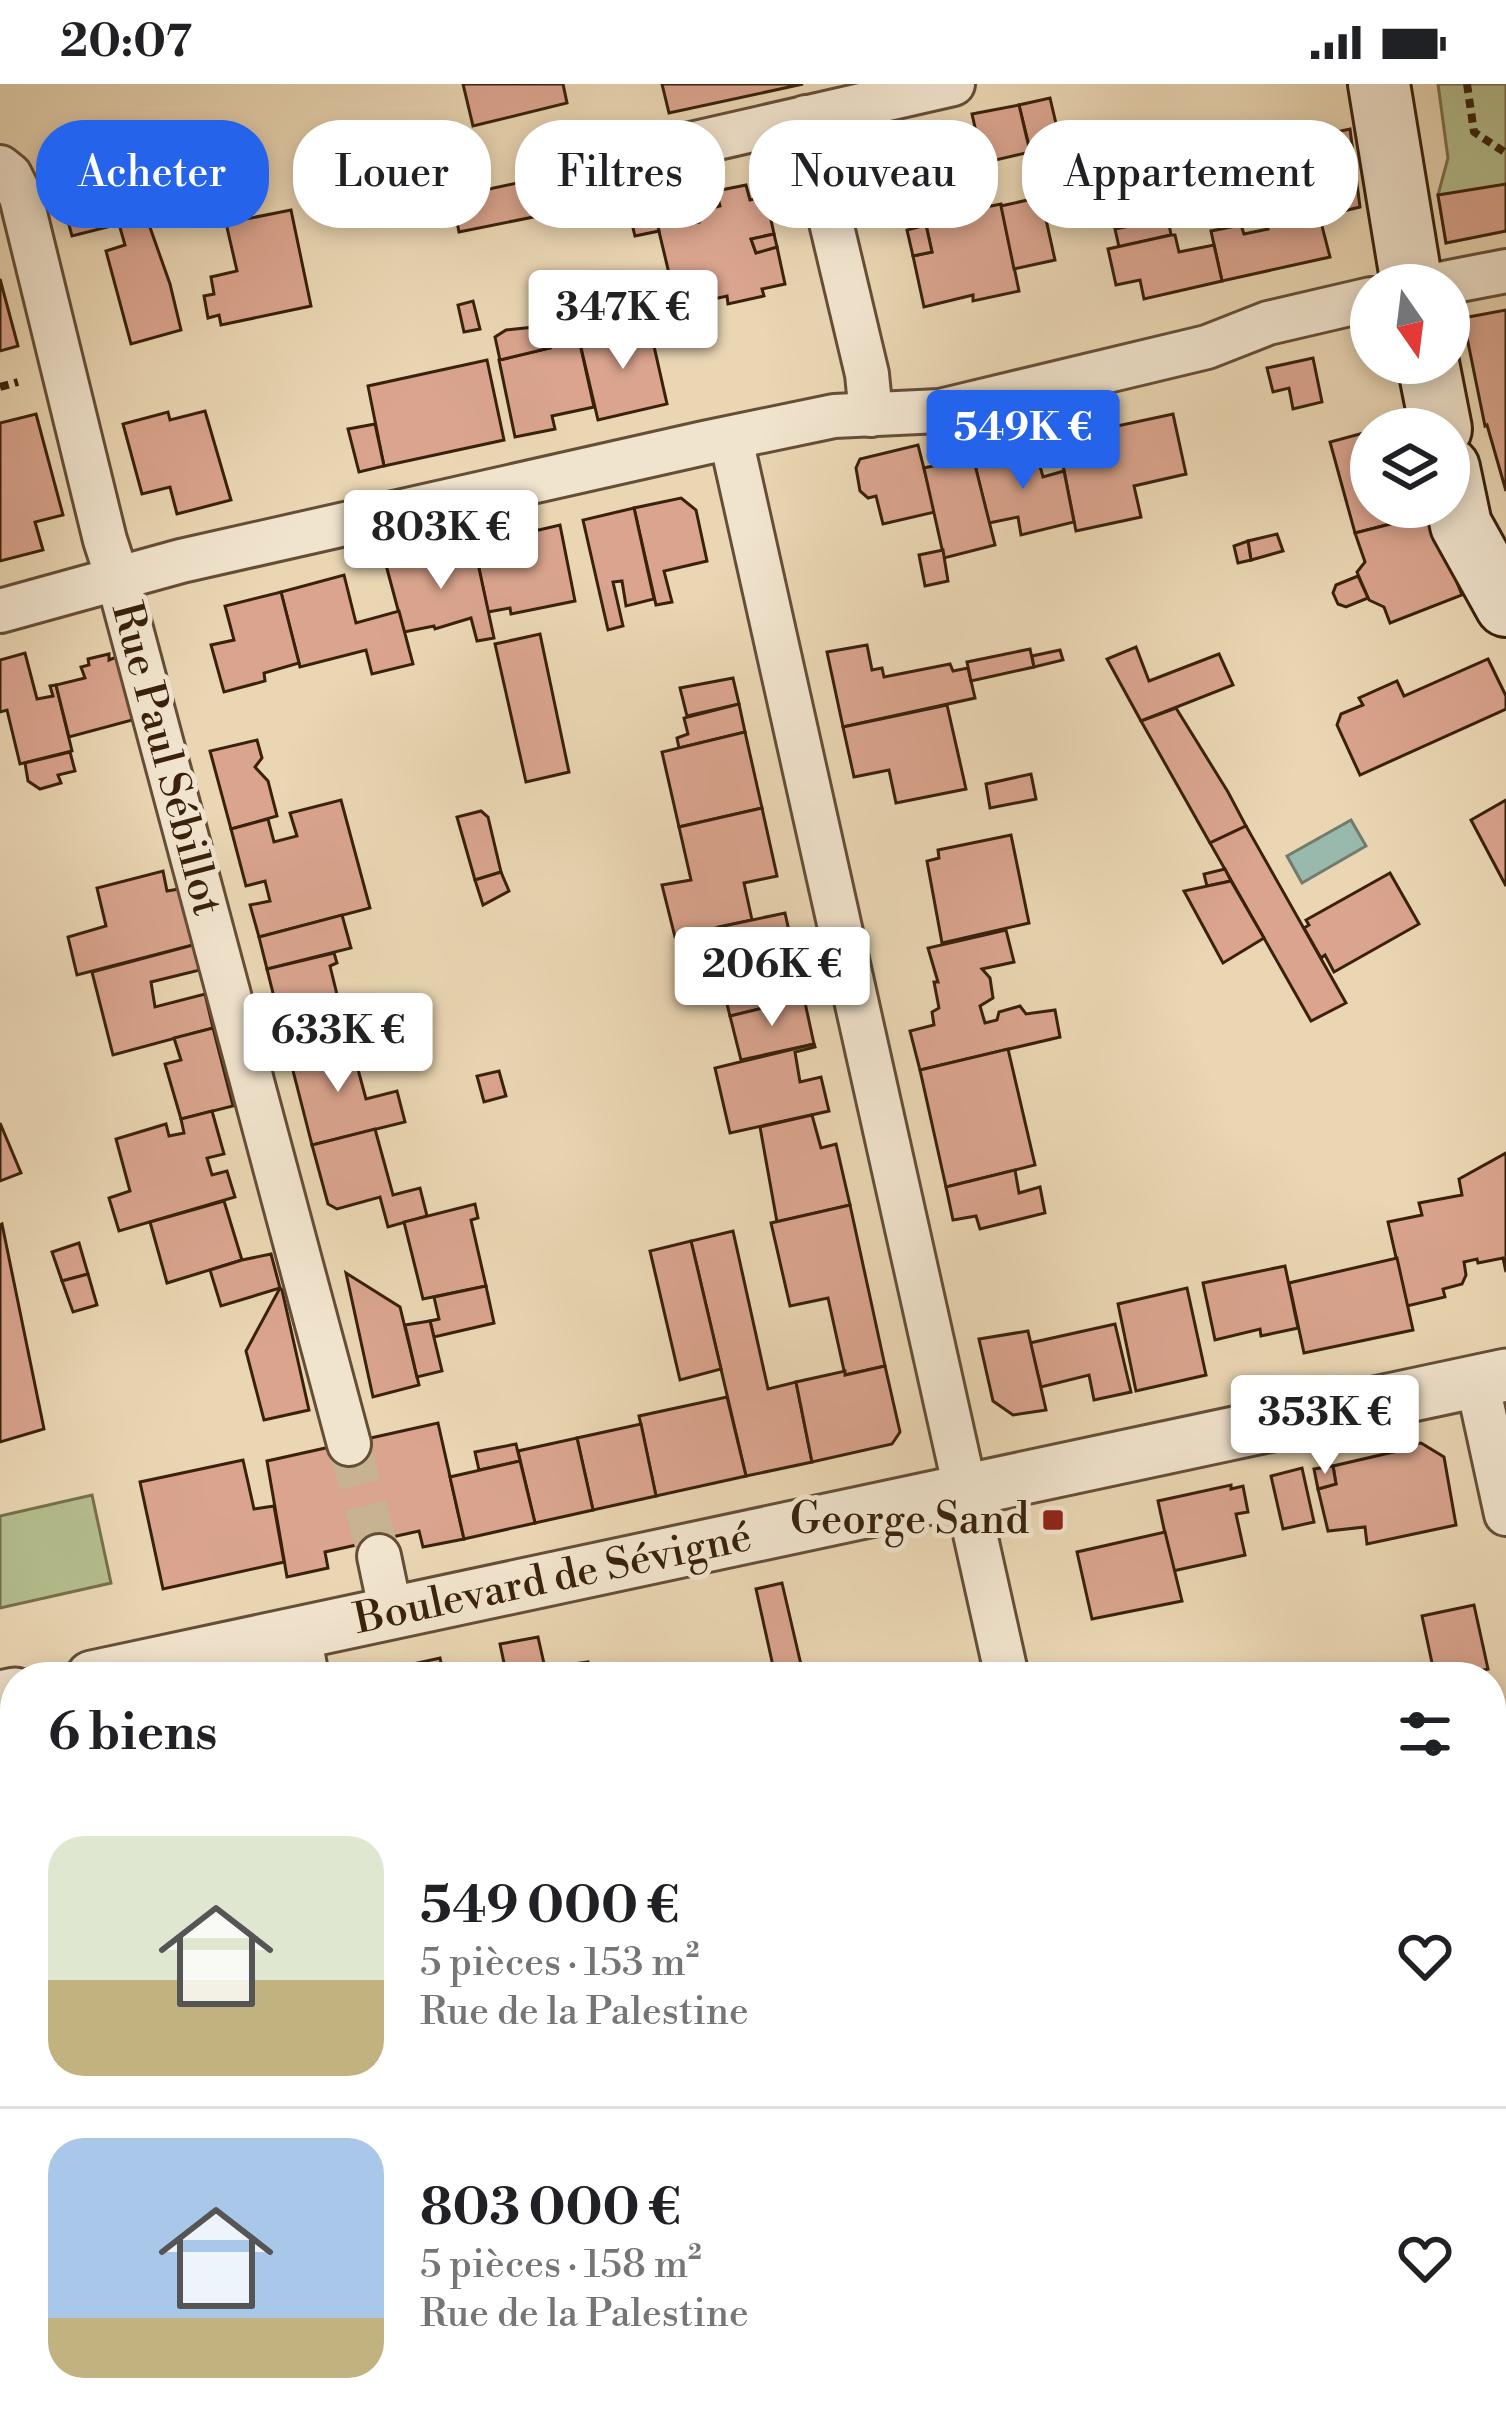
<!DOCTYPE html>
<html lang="fr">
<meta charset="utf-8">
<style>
:root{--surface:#fff;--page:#f2f2f2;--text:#202124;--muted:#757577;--line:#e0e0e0;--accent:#2563eb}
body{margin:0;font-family:"Libre Bodoni",serif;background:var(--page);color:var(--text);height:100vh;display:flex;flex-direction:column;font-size:45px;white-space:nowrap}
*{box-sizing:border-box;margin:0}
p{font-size:39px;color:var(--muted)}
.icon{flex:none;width:66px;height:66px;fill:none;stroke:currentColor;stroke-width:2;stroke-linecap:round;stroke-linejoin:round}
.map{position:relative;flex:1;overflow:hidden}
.drawer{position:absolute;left:0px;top:1578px;width:1506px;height:768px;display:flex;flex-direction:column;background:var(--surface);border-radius:48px 48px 0 0;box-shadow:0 6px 18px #0003}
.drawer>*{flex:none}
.top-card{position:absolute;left:36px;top:36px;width:1434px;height:108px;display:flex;gap:24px}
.needle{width:78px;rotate:166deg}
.buttons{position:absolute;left:1350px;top:180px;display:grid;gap:24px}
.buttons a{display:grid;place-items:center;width:120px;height:120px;border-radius:50%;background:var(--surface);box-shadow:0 6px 18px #0003;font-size:60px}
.price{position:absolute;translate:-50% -102px;padding:0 27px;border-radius:12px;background:#fff;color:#222;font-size:39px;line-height:78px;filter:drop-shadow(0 3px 6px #0008)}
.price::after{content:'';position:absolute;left:50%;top:72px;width:36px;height:27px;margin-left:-18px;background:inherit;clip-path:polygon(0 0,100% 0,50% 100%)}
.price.on{background:var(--accent);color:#fff}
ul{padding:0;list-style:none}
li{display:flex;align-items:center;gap:36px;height:300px;padding:0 48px}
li+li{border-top:3px solid var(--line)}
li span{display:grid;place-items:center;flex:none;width:336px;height:240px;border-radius:36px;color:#555}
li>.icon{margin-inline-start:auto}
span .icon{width:144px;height:144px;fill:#fffc;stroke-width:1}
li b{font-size:51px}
h2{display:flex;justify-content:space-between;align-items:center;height:144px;padding:0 48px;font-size:51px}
.pill{padding:0 42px;border-radius:48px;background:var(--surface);box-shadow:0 6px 18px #0003;font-size:42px;line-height:108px}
.pill.on{background:var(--accent);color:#fff}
.status{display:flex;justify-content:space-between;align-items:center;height:84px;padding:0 60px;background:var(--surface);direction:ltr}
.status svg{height:33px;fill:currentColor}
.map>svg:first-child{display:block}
.green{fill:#b5be8e;stroke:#77704d;stroke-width:3}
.water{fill:#98b9ab;stroke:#727c6b;stroke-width:3}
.building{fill:#daa48e;stroke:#39210c;stroke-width:3}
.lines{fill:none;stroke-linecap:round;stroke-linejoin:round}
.minor-tunnel{stroke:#c7b292;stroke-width:42;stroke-dasharray:42 21;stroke-linecap:butt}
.minor-casing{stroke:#654e36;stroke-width:48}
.tertiary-casing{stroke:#654e36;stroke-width:57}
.secondary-casing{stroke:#39210c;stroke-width:66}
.path{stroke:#39210c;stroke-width:8;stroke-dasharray:9 6;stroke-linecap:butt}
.minor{stroke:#f1e4ce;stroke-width:42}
.tertiary{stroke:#f1e4ce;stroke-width:51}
.secondary{stroke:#f1e4ce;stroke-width:60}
.poi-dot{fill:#8f2418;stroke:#f1e4ce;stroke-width:4.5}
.labels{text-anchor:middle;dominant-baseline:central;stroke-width:10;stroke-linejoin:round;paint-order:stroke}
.street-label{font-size:42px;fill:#39210c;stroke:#f1e4ce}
.poi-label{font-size:42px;fill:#39210c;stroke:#f1e4ce;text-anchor:end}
</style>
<div class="status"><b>20:07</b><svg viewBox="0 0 49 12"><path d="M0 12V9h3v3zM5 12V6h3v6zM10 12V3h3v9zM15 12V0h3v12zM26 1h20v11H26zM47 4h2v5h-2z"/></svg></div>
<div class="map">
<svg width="1506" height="2346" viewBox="0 0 1506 2346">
<rect width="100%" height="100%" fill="#ead6b3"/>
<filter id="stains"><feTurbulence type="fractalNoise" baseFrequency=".00167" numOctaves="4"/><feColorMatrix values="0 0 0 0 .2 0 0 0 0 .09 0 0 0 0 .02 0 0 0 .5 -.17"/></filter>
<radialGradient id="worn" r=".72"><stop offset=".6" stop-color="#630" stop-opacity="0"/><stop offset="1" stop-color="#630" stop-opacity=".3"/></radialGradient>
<g class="green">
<path d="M1438 0H1506V147L1446 159 1438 111 1448 74Z"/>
<path d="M92 1411 111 1499 0 1524V1432Z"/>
</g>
<path class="water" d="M1351 736 1366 762 1302 799 1287 772Z"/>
<g class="building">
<path d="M463 0H563L567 19 473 42Z"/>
<path d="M662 0H803L669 29Z"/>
<path d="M1050 14 1062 65 1031 70 1019 21Z"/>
<path d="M1019 21 1030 68 983 79 972 30Z"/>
<path d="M452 44 458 74 471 70 478 108 452 113 437 47Z"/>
<path d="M1350 45 1360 123 1331 130 1322 142 1330 173 1222 197 1211 147 1241 141 1244 150 1268 145 1251 66Z"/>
<path d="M87 49 89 57 117 50 170 200 181 246 131 260 106 167 125 161 119 140 72 152 47 60Z"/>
<path d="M545 93 553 129 459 148 452 113Z"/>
<path d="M669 98 673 113 652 118 648 103Z"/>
<path d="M1506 100V147L1446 159 1438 111Z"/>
<path d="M746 101 750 116 766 112 774 150 751 155 756 169 777 163 785 200 762 205 764 212 728 220 727 212 677 223 652 118 673 113 679 142 699 138 697 128 720 122 716 107Z"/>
<path d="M648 103 659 147 635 152 624 108Z"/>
<path d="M988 112 991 122 1001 120 1019 207 973 217V211L924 223 913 172 932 168 926 141 956 134 955 130 966 127 964 118Z"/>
<path d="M1041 113 1055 176 1014 185 1001 122Z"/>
<path d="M291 126 311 222 221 241 219 231 208 234 204 212 214 210 211 193 237 187 226 139Z"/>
<path d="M1168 134 1171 151 1119 163 1115 145Z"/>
<path d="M926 141 932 168 913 172 907 146Z"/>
<path d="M774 150 777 163 756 169 751 155Z"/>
<path d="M1171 151H1175L1179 168 1214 161 1222 197 1144 215 1140 196 1116 201 1108 165Z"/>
<path d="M0 195 18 262 0 267Z"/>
<path d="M473 217 480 245 464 248 458 221Z"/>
<path d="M1506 226V407L1487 341 1485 342 1463 234Z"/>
<path d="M575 237 594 323 552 332 555 345 515 353 499 276 550 264 545 242Z"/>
<path d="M649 240 667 320 598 336 579 255Z"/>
<path d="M545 242 550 264 500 276 495 253 506 246Z"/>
<path d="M1313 274 1322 318 1293 325 1289 304 1273 308 1267 284Z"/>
<path d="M487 276 504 356 384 382 368 302Z"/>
<path d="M1102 321 1108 344 1173 330 1186 390 1134 402 1141 433 1076 447 1053 331Z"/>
<path d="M205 327 231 416 177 430 170 403 142 410 123 340 168 328 170 336Z"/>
<path d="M36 330 63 431 35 438 43 466 0 477V339Z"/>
<path d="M375 340 384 382 359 388 348 345Z"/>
<path d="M1371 347V423H1428L1430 430 1355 449 1330 358Z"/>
<path d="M918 361 935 428 883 440 876 412 868 414 860 407 856 384 860 375Z"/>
<path d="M1007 366 1008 374 1036 368 1043 393 1064 387 1074 438 1021 451 1018 433 989 439 973 373Z"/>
<path d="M973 373 995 461 944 474 924 384Z"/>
<path d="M681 414 696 426 707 477 664 487 672 518 656 521 634 424Z"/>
<path d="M634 424 654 515 626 522 622 497 613 498 623 542 608 546 583 436Z"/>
<path d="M1430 430 1462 511 1390 539 1384 523 1369 516 1357 488 1365 478 1355 449Z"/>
<path d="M560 441 575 517 511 530 510 524 488 528 474 461Z"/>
<path d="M1277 450 1283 467 1251 476 1248 457Z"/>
<path d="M1248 457 1251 476 1238 479 1234 462Z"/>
<path d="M474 461 494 554 477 557 471 534 435 545 434 542 404 548 386 481Z"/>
<path d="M943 466 948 497 925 502 919 471Z"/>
<path d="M344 491 356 539 399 527 413 580 372 590 366 566 300 583 281 508Z"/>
<path d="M1358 492 1368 514 1346 523 1338 520 1333 509 1336 501Z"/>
<path d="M281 508 299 579 264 589 265 597 224 608 211 561 234 556 225 522Z"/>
<path d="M540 550 569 688 526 698 495 560Z"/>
<path d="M867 561 872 586 882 584 884 593 950 580 953 587 968 584 975 614 843 643 827 568Z"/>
<path d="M1136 563 1149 597 1219 570 1233 601 1141 637 1107 575Z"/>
<path d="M1030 565 1034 583 971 597 967 578Z"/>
<path d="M1060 566 1063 576 1034 583 1032 572Z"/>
<path d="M25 569 37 615 53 612 50 602 56 601 72 667 20 680 7 626 0 628V576Z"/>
<path d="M109 570V576L119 572 136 635 69 653 56 601 85 594 81 583 89 581 88 575Z"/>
<path d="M1488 575 1506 612V625L1360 691 1337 641 1341 630 1363 621 1359 614 1397 597 1404 612Z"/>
<path d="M733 594 739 620 687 632 680 604Z"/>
<path d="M739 620 745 648 679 664 677 654 688 650 684 634Z"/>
<path d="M947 621 966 705 896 719 889 686 854 693 843 643Z"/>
<path d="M1176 624 1228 708 1246 742 1210 759 1141 637Z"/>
<path d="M745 648 762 724 679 743 662 668Z"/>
<path d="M257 656 262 674 255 683 268 697 277 732 231 745 210 667Z"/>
<path d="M70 668 75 687 58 691 61 699 40 705 28 697 25 679Z"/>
<path d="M1031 690 1036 715 990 724 986 700Z"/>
<path d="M341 716 370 824 259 853 250 821 270 817 265 797 246 802 231 745 268 735 274 758 297 752 290 729Z"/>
<path d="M1506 716V802L1471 736Z"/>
<path d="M762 724 777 792 744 799 752 836 675 853 662 801 691 796 679 743Z"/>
<path d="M481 727 488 733 501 788 475 796 457 733Z"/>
<path d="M1246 742 1346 919 1311 937 1210 759Z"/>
<path d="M1011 751 1029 839 942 859 927 777 939 774 938 766Z"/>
<path d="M1225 785 1231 797 1207 802 1204 790Z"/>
<path d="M163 787 167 807 179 805 193 861 77 891 68 853 106 842 97 804Z"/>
<path d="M501 788 509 807 483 821 475 796Z"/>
<path d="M1390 789 1419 840 1334 888 1325 871 1321 874 1304 844 1309 841 1306 836Z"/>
<path d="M1231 797 1264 854 1223 879 1184 807Z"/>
<path d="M785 829 804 914 730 932 727 920 734 919 719 843Z"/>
<path d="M342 831 351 864 267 885 259 853Z"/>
<path d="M1006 846 1014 878 982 885 990 894 993 914 980 922 985 939 997 936 999 928 1020 922 1026 930 1055 926 1060 953 920 986 910 947 934 941 932 928 939 924 934 898H938L928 864Z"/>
<path d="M193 861 200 886 151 898 155 923 205 910 213 944 113 971 92 888Z"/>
<path d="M334 869 337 879 330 882 344 939 284 953 267 885Z"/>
<path d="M804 914 814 960 741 976 730 932Z"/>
<path d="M213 944 233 1022 181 1035 165 980 181 976 174 954Z"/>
<path d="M364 947 370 972 343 981 336 954Z"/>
<path d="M336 954 343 981 356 978 366 1015 397 1007 405 1038 312 1061 288 967Z"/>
<path d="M814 960 815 963 795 968 800 998 821 993 829 1027 730 1049 715 984Z"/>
<path d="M1008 965 1035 1081 946 1103 920 986Z"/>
<path d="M499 987 506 1012 484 1018 477 992Z"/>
<path d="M212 1027 224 1070 207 1074 212 1091 227 1087 235 1113 119 1147 109 1114 130 1107 116 1055 166 1040 169 1052 184 1049 181 1035Z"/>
<path d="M812 1031 821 1064 836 1060 850 1121 777 1138 760 1043Z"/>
<path d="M0 1039 21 1089 0 1097Z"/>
<path d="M375 1045 393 1111 420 1104 427 1132 388 1143 380 1113 337 1125 328 1120 312 1061Z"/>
<path d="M1506 1069V1188L1503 1174 1478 1179 1477 1175 1464 1178 1466 1191 1462 1200 1443 1205 1445 1213 1407 1222 1388 1138 1422 1131 1419 1119 1462 1111 1459 1095Z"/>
<path d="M1015 1086 1019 1109 1040 1103 1045 1129 980 1145 976 1132 953 1136 946 1103Z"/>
<path d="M224 1117 242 1176 167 1199 150 1138Z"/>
<path d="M475 1120 478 1134 471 1136 486 1202 423 1215 404 1138Z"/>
<path d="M850 1121 885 1282 845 1291 828 1214 790 1222 771 1139Z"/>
<path d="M2 1140 44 1345 0 1358V1141Z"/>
<path d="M733 1147 768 1305 796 1298 812 1378 746 1392 691 1157Z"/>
<path d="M691 1157 721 1285 680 1296 650 1167Z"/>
<path d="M79 1159 88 1190 62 1197 52 1168Z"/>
<path d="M271 1170 280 1204 221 1222 210 1186 242 1176Z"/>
<path d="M1397 1174 1413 1246 1304 1269 1289 1199Z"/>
<path d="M1285 1182 1298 1244 1261 1252 1260 1245 1215 1256 1203 1199Z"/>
<path d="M346 1189 400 1223 419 1301 373 1313Z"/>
<path d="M88 1190 97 1221 73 1228 62 1197Z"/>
<path d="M486 1202 494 1239 434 1253 430 1237 439 1235 434 1213Z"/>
<path d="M280 1204 282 1206 309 1326 264 1336 246 1267Z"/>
<path d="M1187 1204 1206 1291 1136 1307 1118 1220Z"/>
<path d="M430 1237 442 1287 417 1293 405 1241Z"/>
<path d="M1115 1240 1131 1308 1094 1316 1089 1291 1041 1303 1030 1259Z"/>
<path d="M1028 1247 1046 1326 1013 1331 993 1317 979 1255Z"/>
<path d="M885 1282 900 1348 892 1360 812 1378 796 1298 845 1287V1291Z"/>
<path d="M727 1313 746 1392 656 1412 639 1332Z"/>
<path d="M438 1339 464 1455 423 1463 419 1447 325 1468 328 1484 287 1493 267 1377Z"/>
<path d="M641 1340 656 1412 593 1426 577 1354Z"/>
<path d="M577 1354 593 1426 535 1439 518 1367Z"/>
<path d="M1421 1359 1444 1373 1456 1441 1367 1460 1365 1443 1328 1447 1318 1405 1336 1400 1333 1382 1402 1366V1362Z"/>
<path d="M516 1360 520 1377 479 1386 475 1368Z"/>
<path d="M243 1376 254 1425 274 1422 284 1478 163 1505 140 1398Z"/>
<path d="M520 1377 535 1439 464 1455 450 1393Z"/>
<path d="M1333 1382 1336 1400 1318 1405 1314 1385Z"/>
<path d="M1302 1384 1314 1438 1283 1445 1271 1392Z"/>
<path d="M1231 1401V1405L1243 1402 1248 1428 1236 1430 1245 1471 1173 1487 1158 1417Z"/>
<path d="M1165 1448 1182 1517 1092 1535 1077 1468Z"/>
<path d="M782 1499 802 1585 775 1591 756 1505Z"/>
<path d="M1474 1521 1488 1585 1450 1593H1435L1422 1532Z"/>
<path d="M538 1553 545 1584 588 1578 592 1593H507L500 1560Z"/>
<path d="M440 1574 444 1593H372L376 1588Z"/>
<path d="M15 1686V1791L10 1792 6 1778 0 1779V1689Z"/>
<path d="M15 1918V1955L4 1958 0 1921Z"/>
<path d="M1506 2113V2240L1491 2170V2116Z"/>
<path d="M123 2331H147L150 2346H127Z"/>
<path d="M356 2331H421L422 2337 380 2346H359Z"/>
<path d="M603 2331H693L697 2346H606Z"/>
<path d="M1239 2331H1338L1342 2346H1243Z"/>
</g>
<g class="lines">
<path class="minor-tunnel" d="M349 1360 379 1472"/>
<defs>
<g id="minor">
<path d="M806 33 867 290 871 331"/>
<path d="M0 83 10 91 21 113 105 456 118 496 349 1360"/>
<path d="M573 87 953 0"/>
<path d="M1434 201 1506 187"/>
<path d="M731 355 1007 1593"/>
<path d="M0 527 181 477 704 359 834 332 940 327 1207 263 1268 239 1371 215"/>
<path d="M1477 1297 1506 1430"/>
<path d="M379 1472 391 1529"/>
<path d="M299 1549 307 1593"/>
<path d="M464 2331 468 2346"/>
<path d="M1165 2331 1169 2346"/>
</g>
<g id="tertiary">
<path d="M92 1593 1506 1291"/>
<path d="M0 1613 15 1610"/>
</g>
<g id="secondary">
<path d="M1379 0 1412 201"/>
<path d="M1428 279 1441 345"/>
<path d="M1449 384 1461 441 1506 522"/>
</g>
</defs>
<use href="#minor" class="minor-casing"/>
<use href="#tertiary" class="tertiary-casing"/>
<use href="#secondary" class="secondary-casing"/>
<g class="path">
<path d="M1467 0 1474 48 1506 69"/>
<path d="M0 303 18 298"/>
</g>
<use href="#minor" class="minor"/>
<use href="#tertiary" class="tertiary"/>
<use href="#secondary" class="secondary"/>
</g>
<rect class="poi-dot" x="1041" y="1424" width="24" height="24" rx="6"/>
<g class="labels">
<g class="street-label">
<text transform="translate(166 675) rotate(75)">Rue Paul Sébillot</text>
<text transform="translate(553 1495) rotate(-12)">Boulevard de Sévigné</text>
</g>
<g class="poi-label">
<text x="1029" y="1436">George Sand</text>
</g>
</g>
<rect width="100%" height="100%" filter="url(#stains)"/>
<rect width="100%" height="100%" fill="url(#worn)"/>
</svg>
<div class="buttons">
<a><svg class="needle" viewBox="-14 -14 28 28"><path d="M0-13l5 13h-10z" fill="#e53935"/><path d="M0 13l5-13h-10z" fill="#757577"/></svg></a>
<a><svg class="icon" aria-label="layers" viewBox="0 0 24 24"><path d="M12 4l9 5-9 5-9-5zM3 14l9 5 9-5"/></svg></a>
</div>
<b class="price" style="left:623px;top:288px">347K €</b>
<b class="price on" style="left:1023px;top:408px">549K €</b>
<b class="price" style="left:441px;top:508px">803K €</b>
<b class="price" style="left:772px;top:945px">206K €</b>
<b class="price" style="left:338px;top:1011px">633K €</b>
<b class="price" style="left:1325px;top:1393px">353K €</b>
<div class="top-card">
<a class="pill on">Acheter</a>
<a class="pill">Louer</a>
<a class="pill">Filtres</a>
<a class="pill">Nouveau</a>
<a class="pill">Appartement</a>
</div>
<section class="drawer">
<h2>6 biens<svg class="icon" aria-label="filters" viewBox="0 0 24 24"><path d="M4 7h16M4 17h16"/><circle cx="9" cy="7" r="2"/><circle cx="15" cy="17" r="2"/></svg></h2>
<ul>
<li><span style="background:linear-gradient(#dfe7d0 60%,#c2b280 0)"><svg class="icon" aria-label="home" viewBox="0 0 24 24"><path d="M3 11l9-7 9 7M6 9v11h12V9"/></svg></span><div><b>549 000 €</b><p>5 pièces · 153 m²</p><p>Rue de la Palestine</p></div><svg class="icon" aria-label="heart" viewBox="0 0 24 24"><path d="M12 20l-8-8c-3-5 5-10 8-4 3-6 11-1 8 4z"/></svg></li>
<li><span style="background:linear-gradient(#a9c7e8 75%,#c2b280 0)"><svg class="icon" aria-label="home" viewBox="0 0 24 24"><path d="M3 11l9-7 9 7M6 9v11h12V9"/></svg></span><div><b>803 000 €</b><p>5 pièces · 158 m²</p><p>Rue de la Palestine</p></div><svg class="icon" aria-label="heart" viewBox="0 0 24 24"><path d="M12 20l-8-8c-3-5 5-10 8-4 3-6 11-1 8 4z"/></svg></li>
</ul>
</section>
</div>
